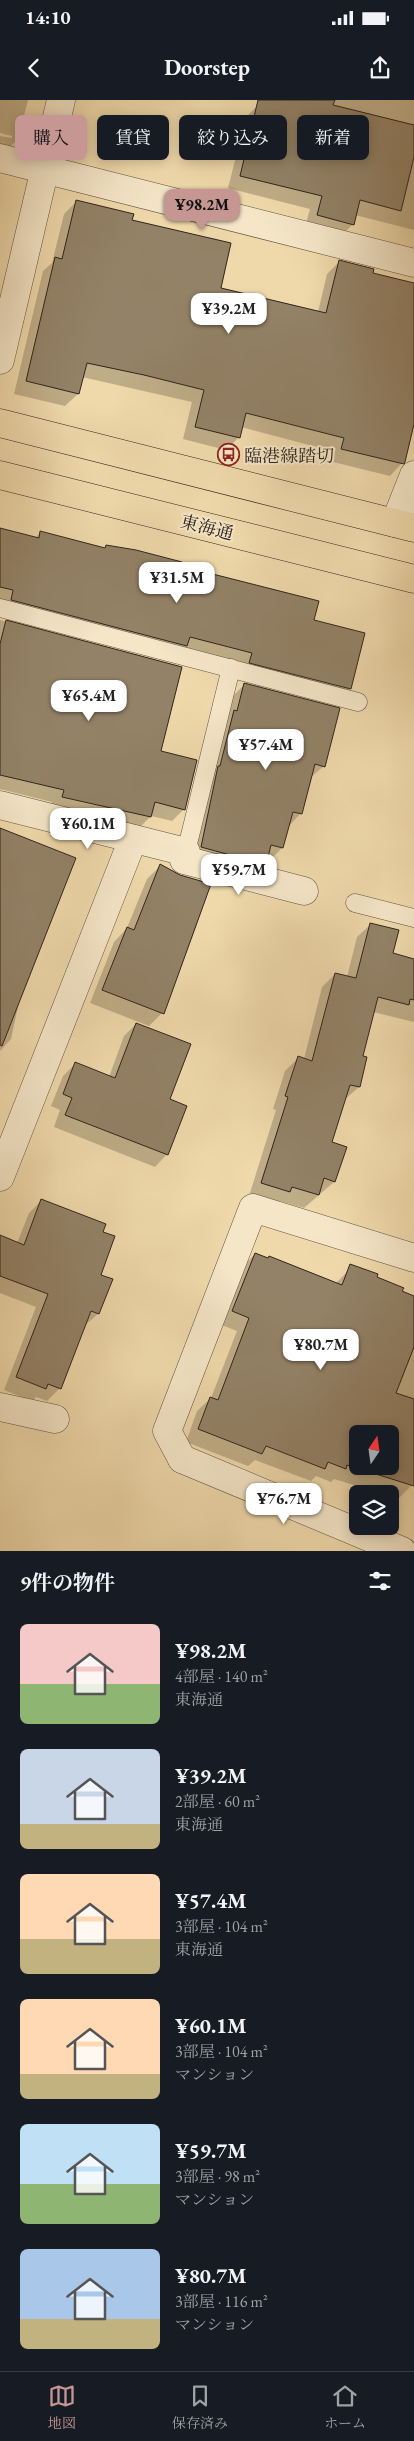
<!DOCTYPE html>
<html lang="ja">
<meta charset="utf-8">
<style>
:root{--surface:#171b24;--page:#20242c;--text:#f1f3f6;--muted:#9ea1a6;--line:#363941;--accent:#c59692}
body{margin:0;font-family:"EB Garamond","Noto Serif JP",serif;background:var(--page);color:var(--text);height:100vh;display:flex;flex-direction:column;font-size:19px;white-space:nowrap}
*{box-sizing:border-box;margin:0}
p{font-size:16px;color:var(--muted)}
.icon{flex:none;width:28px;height:28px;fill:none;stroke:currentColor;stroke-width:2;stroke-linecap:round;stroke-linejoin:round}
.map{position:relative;height:1451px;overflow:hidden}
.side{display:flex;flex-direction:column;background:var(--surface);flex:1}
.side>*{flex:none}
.guide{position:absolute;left:15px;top:15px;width:385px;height:45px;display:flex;gap:10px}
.needle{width:32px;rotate:13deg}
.fabs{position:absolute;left:349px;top:1325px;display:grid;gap:10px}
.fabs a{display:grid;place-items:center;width:50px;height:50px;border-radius:8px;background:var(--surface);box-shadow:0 2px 12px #0003;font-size:25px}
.price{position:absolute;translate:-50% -42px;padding:0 11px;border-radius:10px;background:#fff;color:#222;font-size:16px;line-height:32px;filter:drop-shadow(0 1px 2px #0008)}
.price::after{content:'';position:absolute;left:50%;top:30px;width:15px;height:11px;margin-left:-8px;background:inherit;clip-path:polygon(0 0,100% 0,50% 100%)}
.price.active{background:var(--accent);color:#111}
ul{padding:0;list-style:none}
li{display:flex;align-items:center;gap:15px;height:125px;padding:0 20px}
li span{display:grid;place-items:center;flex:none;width:140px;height:100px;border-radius:8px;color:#555}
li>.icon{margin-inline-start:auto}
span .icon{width:60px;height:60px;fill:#fffc;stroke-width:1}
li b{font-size:21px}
h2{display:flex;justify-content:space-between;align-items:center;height:60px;padding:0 20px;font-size:21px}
.chip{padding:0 18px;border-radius:8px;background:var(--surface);box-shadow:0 2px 12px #0003;font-size:18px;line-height:45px}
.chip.active{background:var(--accent);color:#111}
.status{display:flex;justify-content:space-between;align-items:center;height:35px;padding:0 25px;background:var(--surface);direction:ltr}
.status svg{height:14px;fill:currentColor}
header{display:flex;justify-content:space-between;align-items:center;height:65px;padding:0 20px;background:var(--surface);font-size:22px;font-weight:700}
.tab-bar{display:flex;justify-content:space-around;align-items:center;height:70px;border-top:1px solid var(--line);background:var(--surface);font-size:14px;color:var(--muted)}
.tab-bar a{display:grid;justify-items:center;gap:2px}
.tab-bar .active{color:var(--accent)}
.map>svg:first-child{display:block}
.shadow{fill:#0003;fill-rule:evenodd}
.building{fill:#938267;stroke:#2f241d;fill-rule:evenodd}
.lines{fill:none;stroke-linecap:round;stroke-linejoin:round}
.service-casing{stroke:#5f5140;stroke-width:19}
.minor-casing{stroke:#5f5140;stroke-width:29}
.tertiary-casing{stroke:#5f5140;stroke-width:29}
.primary-casing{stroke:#2f241d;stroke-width:29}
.service{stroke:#f5e6c8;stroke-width:18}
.minor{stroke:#f5e6c8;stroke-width:28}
.tertiary{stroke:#f5e6c8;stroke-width:28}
.primary{stroke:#efd9ab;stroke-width:28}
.labels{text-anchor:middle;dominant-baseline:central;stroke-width:4;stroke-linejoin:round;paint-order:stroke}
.poi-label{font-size:18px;fill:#2f241d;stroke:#f5e6c8;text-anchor:start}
.street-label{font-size:18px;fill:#2f241d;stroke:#f5e6c8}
</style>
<div class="status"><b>14:10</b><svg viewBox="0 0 49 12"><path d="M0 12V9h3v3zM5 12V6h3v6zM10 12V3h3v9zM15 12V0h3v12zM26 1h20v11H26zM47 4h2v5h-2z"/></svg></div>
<header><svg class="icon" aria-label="back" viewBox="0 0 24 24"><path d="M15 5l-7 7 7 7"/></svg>Doorstep<svg class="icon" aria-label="share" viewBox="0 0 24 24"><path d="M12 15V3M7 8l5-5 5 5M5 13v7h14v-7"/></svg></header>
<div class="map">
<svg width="414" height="1451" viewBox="0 0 414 1451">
<rect width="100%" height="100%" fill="#efd9ab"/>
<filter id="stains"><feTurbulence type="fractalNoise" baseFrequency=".004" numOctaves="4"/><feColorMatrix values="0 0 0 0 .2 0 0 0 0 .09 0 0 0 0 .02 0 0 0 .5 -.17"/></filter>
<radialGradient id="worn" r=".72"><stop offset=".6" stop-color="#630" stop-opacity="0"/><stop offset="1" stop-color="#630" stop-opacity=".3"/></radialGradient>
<g class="shadow">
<path d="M0 0H28L18 39 6 51 0 50V36L12 38V36L0 33Z"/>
<path d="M289 0H414V130L355 115 353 124 340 137 305 127 310 109 228 88 246 17 258 5Z"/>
<path d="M77 101 130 121 219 189 318 212 327 174 339 162 371 174 414 184V327L402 363 390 376 329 361 332 351 241 327 239 337 226 350 183 339 192 302 82 277 78 294 65 306 14 294 43 171 52 163 64 114Z"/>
<path d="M0 430 35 438 41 432 104 449 107 446 180 467 313 520 350 589 338 601 0 514Z"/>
<path d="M0 520 181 568 160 652 184 709 172 721 151 716 138 729 50 709 52 702 0 689Z"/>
<path d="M245 584 324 666 310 678 301 713 289 726 282 748 270 760 266 759 265 764 253 777 190 760 232 597Z"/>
<path d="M0 730 20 897 11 939 0 951Z"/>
<path d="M160 766 197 824 162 913 149 926 90 903 114 842 127 828 147 779Z"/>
<path d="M371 824 391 854 414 860V922L373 912 362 957 365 958 359 987 344 1000 331 1043 334 1082 304 1108 280 1101 276 1105 249 1096 276 1010 273 1009 285 971 298 958 304 959 322 887 335 874 347 877 357 837Z"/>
<path d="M136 924 168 1000 167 1054 155 1067 54 1027 60 1010 51 1006 63 976 75 964 109 977 124 936Z"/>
<path d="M42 1100 101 1132 98 1214 84 1226 60 1288 47 1301 36 1297 32 1301 4 1290 36 1207 0 1193V1141L17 1143 29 1113Z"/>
<path d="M255 1154 267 1159 269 1157 335 1184 348 1171 414 1197V1378L412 1385 398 1399 390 1396V1394H383L334 1379 331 1382 316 1376 311 1381 255 1360 248 1366 186 1342 197 1311 211 1298 237 1231 219 1224 241 1168ZM358 1334H390V1366H358Z"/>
</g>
<g class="building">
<path d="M258 0H335L333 5 414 25V57L401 111 360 100 354 125 317 115 322 96 240 76Z"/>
<path d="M76 100 134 114 132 120 231 143 221 188 326 213 339 160 374 169 373 173 414 183V324L405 362 404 364 341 349 344 338 246 313 240 338 195 327 204 290 144 275 87 263 79 294 26 281 55 157 62 159Z"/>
<path d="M0 428 39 438 40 431 105 448 106 445 136 450 182 462 181 466 319 501 314 520 365 533 351 589 249 563 252 553 190 537 187 546 11 500 13 490 0 487Z"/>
<path d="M6 520 182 567 161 651 197 660 185 710 155 702 151 717 62 697 64 690 0 675V544Z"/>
<path d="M244 583 340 608 325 667 315 664 302 714 293 712 283 748 271 745 266 765 201 747 218 666H220L234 610 237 611Z"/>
<path d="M0 728 76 758 2 946 0 945Z"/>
<path d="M160 764 180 775 211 784 164 914 102 890 127 827 134 830Z"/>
<path d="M370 823 399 830 393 853 414 859V900L410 899 409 905 378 897 363 956 367 957 360 987 350 985 332 1042 347 1047 335 1082 324 1078 319 1095 292 1087 290 1092 261 1083 288 997 285 996 298 956 312 961 335 873 356 878Z"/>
<path d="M136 923 191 944 170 999 187 1006 168 1055 65 1015 72 998 63 994 75 962 115 978Z"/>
<path d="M41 1099 106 1124 103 1132 115 1136 101 1175 113 1179 99 1214 91 1211 61 1289 48 1284 46 1289 16 1277 48 1194 0 1176V1135L24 1145Z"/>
<path d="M255 1153 268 1158 269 1156 342 1185 350 1164 378 1174 377 1177 404 1188 402 1191 414 1196V1247L396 1293 414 1299V1386L347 1365 346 1369 328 1362 325 1369 266 1346 262 1354 198 1329 210 1297 218 1300 249 1218 232 1211ZM358 1334H390V1366H358Z"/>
</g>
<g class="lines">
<defs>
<g id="service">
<path d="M0 508 358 602"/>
<path d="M184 760 231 568"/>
<path d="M355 803 414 818"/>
</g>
<g id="minor">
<path d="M0 58 414 163"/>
<path d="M0 260 61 0"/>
<path d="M395 423 414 375"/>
<path d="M0 705 186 752"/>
<path d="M184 760 304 791"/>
<path d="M0 1077 133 739"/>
<path d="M0 1307 55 1319"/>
<path d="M182 1359 167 1331 253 1108 414 1158"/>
</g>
<path id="tertiary" d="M182 1359 402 1451"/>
<g id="primary">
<path d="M0 323 414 428"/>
<path d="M0 375 414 479"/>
</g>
</defs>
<use href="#service" class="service-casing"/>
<use href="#minor" class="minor-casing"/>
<use href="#tertiary" class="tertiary-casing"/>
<use href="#primary" class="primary-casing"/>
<use href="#service" class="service"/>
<use href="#minor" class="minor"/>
<use href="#tertiary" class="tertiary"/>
<use href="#primary" class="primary"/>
</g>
<defs>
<symbol id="bus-ring" viewBox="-11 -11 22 22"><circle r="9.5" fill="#f5e6c8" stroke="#8f2418" stroke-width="1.5"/><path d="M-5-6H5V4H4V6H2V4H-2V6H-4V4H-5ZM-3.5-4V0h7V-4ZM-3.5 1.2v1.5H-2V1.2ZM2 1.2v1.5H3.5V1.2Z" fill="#8f2418"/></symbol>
</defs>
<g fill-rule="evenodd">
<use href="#bus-ring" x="216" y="342" width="25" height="25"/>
</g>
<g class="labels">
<g class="poi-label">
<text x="244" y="355">臨港線踏切</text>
</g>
<g class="street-label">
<text transform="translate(207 427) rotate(14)">東海通</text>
</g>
</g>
<rect width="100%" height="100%" filter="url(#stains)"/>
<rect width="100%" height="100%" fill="url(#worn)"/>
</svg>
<div class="fabs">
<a><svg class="needle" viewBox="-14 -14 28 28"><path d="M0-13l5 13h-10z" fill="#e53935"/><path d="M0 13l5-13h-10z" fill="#9ea1a6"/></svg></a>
<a><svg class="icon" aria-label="layers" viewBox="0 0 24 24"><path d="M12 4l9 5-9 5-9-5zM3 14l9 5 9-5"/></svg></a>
</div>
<b class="price active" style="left:202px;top:131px">¥98.2M</b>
<b class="price" style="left:229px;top:235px">¥39.2M</b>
<b class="price" style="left:177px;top:504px">¥31.5M</b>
<b class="price" style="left:89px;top:622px">¥65.4M</b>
<b class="price" style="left:266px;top:671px">¥57.4M</b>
<b class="price" style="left:88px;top:750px">¥60.1M</b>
<b class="price" style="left:239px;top:796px">¥59.7M</b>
<b class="price" style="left:321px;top:1271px">¥80.7M</b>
<b class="price" style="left:284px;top:1425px">¥76.7M</b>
<div class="guide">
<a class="chip active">購入</a>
<a class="chip">賃貸</a>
<a class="chip">絞り込み</a>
<a class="chip">新着</a>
</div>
</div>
<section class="side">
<h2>9件の物件<svg class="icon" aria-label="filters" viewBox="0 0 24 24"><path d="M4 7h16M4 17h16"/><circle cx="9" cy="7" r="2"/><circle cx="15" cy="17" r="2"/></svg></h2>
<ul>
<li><span style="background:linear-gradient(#f6c9c9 60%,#8fb573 0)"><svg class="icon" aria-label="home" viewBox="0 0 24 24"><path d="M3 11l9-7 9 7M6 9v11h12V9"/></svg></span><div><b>¥98.2M</b><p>4部屋 · 140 m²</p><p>東海通</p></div></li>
<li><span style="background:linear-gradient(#c9d6e8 75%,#c2b280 0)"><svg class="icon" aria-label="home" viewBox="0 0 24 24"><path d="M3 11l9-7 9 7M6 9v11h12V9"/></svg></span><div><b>¥39.2M</b><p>2部屋 · 60 m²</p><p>東海通</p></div></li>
<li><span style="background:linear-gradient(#ffd9b3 65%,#c2b280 0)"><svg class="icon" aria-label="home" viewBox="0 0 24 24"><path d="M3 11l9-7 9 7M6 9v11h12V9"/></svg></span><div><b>¥57.4M</b><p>3部屋 · 104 m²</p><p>東海通</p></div></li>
<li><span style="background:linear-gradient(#ffd9b3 75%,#c2b280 0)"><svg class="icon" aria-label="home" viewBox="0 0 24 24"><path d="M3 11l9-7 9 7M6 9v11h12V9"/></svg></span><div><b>¥60.1M</b><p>3部屋 · 104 m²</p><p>マンション</p></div></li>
<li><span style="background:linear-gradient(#bfe0f5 60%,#8fb573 0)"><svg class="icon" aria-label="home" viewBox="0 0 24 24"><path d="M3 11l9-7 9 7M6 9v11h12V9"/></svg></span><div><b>¥59.7M</b><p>3部屋 · 98 m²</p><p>マンション</p></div></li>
<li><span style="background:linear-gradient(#a9c7e8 70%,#c2b280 0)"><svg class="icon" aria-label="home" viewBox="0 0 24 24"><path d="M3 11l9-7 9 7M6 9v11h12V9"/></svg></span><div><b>¥80.7M</b><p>3部屋 · 116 m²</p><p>マンション</p></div></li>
</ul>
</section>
<nav class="tab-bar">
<a class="active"><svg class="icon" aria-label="map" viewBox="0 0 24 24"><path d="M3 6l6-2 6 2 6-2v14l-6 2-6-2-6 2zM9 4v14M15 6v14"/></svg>地図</a>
<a><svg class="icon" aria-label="saved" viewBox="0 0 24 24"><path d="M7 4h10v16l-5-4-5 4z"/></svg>保存済み</a>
<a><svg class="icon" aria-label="home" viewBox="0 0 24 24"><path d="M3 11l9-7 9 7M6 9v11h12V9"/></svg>ホーム</a>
</nav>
